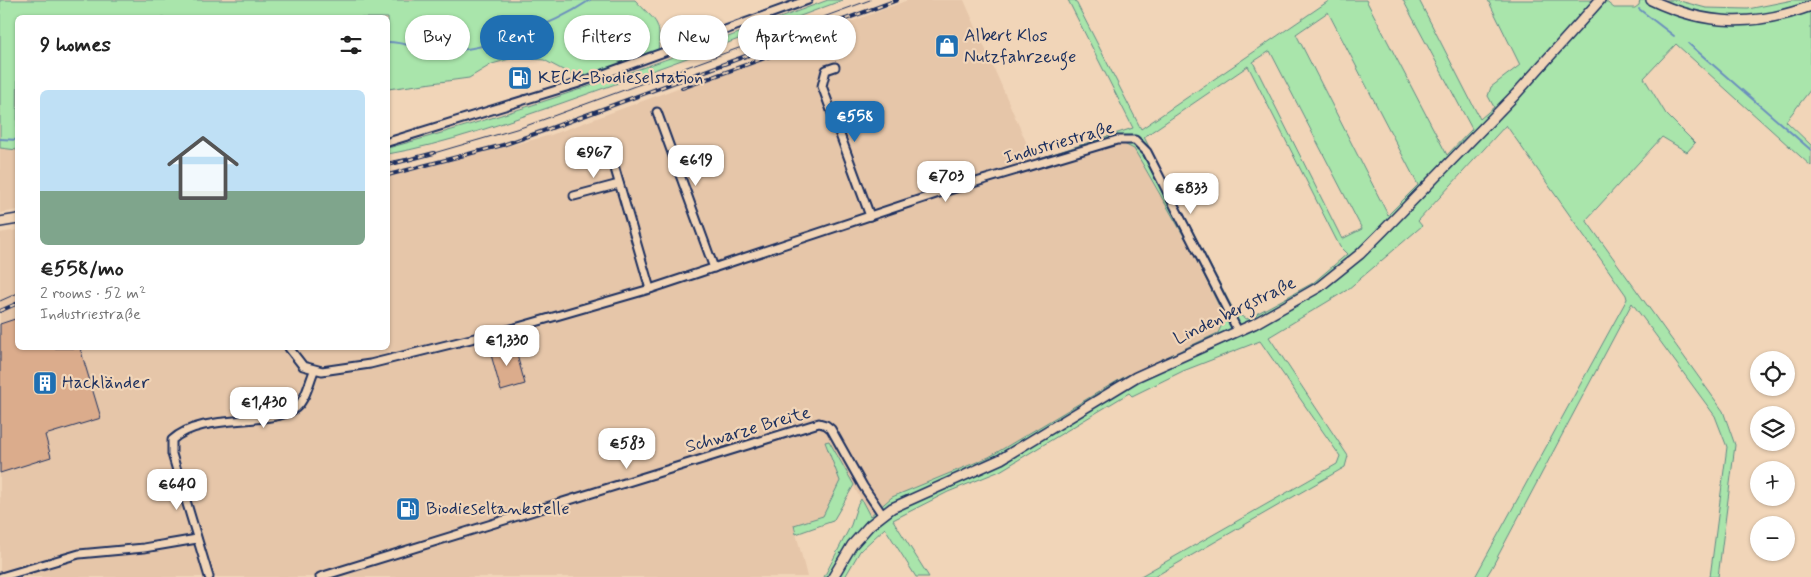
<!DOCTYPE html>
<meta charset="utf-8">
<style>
:root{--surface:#fff;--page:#f2f2f2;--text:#222;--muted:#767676;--line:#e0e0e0;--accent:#1f6fb2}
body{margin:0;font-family:Mynerve,sans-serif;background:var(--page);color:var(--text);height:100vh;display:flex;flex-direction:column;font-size:19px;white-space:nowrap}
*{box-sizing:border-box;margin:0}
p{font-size:16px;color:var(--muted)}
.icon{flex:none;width:28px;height:28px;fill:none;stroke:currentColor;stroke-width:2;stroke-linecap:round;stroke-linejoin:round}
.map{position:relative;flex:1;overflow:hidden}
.sheet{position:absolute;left:15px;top:15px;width:375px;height:335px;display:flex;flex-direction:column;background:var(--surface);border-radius:8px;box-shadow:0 1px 4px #0004}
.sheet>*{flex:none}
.top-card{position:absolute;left:405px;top:15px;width:475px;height:45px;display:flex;gap:10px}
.buttons{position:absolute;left:1750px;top:351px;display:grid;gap:10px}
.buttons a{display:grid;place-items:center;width:45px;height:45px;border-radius:50%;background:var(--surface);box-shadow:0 1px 4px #0004;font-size:25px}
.price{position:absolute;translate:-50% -42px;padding:0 11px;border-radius:10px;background:#fff;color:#222;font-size:16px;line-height:32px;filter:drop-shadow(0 1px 2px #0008)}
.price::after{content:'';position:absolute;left:50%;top:30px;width:15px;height:11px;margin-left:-8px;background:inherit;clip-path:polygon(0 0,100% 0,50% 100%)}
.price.active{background:var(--accent);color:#fff}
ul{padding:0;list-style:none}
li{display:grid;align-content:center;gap:10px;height:265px;padding:0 25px}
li+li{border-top:1px solid var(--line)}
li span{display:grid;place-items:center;height:155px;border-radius:8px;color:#555}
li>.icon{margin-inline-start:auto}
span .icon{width:90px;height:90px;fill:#fffc;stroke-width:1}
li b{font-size:21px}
h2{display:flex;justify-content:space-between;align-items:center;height:60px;padding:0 25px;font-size:21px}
.pill{padding:0 18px;border-radius:22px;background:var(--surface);box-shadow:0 1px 4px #0004;font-size:18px;line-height:45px}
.pill.active{background:var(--accent);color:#fff}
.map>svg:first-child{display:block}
.built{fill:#e6c6a9}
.green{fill:#a9e5ab;stroke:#628a84;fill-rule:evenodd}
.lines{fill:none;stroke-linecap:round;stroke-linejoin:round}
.stream{stroke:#6b8fbd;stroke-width:2}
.building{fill:#dbac8c;stroke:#1b2f5e}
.street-casing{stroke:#1b2f5e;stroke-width:11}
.secondary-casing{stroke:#1b2f5e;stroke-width:12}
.street{stroke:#f1d5b8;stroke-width:7}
.secondary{stroke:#f1d5b8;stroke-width:9}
.tram{stroke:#1b2f5e;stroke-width:1}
.rail-casing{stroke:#1b2f5e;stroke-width:4}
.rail{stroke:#f1d5b8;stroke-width:2;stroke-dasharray:5.5;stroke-linecap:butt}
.labels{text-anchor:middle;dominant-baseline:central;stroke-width:4.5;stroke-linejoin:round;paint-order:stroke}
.poi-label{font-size:18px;fill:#1b2f5e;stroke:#f1d5b8;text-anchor:start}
.street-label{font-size:18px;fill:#1b2f5e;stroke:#f1d5b8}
</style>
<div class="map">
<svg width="1811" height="577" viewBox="0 0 1811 577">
<rect width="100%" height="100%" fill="#f1d5b8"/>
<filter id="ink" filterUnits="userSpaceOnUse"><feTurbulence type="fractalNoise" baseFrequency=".02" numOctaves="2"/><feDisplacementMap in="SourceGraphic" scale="10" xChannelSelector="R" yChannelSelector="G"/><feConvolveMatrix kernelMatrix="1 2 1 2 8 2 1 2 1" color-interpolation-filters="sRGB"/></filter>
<g filter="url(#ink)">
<g class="built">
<path d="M908 0H964L1037 167 1122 143 1134 149 1189 245 1225 318 1218 333 1124 377 989 457 892 497 870 516 829 441 825 442 841 481 823 516 794 525 807 577H0V233L17 230 18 348H388V177L551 135 702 79Z"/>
<path d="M0 148 18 150 17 210 0 213Z"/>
</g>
<g class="green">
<path d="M0 0H635C655 22 662 19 658 51L581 78H578L544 60 517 57 492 64 469 78 388 89V18H18L17 150 0 148Z"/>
<path d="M828 0H843C750 35 656 70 562 103 506 122 446 144 388 154V148C537 108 683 54 828 0Z"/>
<path d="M1068 0H1075L1141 129 1330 0H1366L1447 155 1472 129 1403 0H1419L1480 119 1494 107 1488 96 1491 87 1520 65 1488 0H1604L1614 8H1635L1639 5 1640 0H1676L1706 8 1748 9 1793 0H1811V89L1786 121 1811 145V166L1676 44 1644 78 1666 114 1695 143 1687 152 1662 137 1586 220 1723 411 1735 445 1718 577H1710L1727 447 1715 416 1632 303 1491 569 1486 577H1475L1627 299 1626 295 1506 125 1418 221 1422 226 1347 290 1269 337 1348 456 1345 467 1154 577H1139L1337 464 1340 456 1260 341 1183 371 1132 396 1129 393 1000 471 948 492 893 520 929 577H916L885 528 860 551 845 577H824L851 525 857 506 861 499 870 516 892 497 989 457 1124 377 1218 333 1225 318 1189 245 1134 149 1122 143 1037 168 1034 160 1133 128ZM1328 12 1418 185 1388 215 1296 34ZM1270 51 1362 229 1342 239 1253 62ZM1248 66 1340 247 1347 254 1313 283 1247 319 1235 313 1144 137Z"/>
<path d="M829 441 854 485 833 521 796 534 794 525 823 516 840 481 825 442Z"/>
</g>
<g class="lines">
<g class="stream">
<path d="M1639 9 1674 36"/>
<path d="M388 42C406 42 422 51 440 51 485 52 553 25 590 0"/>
<path d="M1689 44 1811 150"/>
<path d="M0 139 18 140"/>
</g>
</g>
<g class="building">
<path d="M952 167 953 172 957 173V179L954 180 952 178 935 183 932 173Z"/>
<path d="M18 318V348H80L101 418 45 435 51 457 0 473V324Z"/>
<path d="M514 344 525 384 501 391 490 351Z"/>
</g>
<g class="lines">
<defs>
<g id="street">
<path d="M835 67 826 70 822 86 870 216"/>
<path d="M657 112 714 268"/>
<path d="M388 142 576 84 808 0"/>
<path d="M611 155 650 289"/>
<path d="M574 196 619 184"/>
<path d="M289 348 303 366 322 371 370 364 515 328 650 289 936 194 1117 140H1135L1147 152 1238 331"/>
<path d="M1 577 79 554 144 548 197 539"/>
<path d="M209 577 172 454V440C193 420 235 422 263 418 273 417 287 415 296 408 306 399 309 383 314 371"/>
<path d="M320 577 819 423 826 425 831 429 863 486 882 514"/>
</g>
<g id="secondary">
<path d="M1651 0C1706 26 1754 27 1811 6"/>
<path d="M0 222 18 219"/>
<path d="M833 577 852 545 870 525 892 508 1001 459 1136 377 1254 324 1319 287 1360 254 1383 231 1516 94 1600 0"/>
</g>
</defs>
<use href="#street" class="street-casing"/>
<use href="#secondary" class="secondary-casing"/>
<use href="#street" class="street"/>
<use href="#secondary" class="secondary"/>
<g class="tram">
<path d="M388 162 434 153 523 127 870 0"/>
<path d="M0 301 18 293"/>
</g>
<defs>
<g id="rail">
<path d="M682 88 787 50 815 37"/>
<path d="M388 165 434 153"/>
<path d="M388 175 503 145 543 131 897 0"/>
<path d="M0 311 18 303"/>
</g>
</defs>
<use href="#rail" class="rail-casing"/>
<use href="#rail" class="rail"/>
</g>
</g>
<defs>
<symbol id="shop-square" viewBox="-11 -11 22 22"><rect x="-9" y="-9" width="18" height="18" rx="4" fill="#1f6fb2" stroke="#f1d5b8"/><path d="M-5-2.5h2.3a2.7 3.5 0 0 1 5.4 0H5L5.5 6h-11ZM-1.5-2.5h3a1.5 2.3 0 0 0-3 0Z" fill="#fff"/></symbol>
<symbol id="fuel-square" viewBox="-11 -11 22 22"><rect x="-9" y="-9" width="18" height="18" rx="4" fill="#1f6fb2" stroke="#f1d5b8"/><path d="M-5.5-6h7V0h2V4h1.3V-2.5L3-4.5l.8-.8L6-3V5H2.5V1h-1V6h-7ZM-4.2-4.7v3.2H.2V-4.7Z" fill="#fff"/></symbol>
<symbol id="building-square" viewBox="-11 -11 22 22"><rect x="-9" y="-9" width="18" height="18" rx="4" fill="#1f6fb2" stroke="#f1d5b8"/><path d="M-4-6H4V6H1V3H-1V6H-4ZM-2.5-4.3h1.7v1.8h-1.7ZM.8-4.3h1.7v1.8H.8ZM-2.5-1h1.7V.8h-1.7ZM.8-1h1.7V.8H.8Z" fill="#fff"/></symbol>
</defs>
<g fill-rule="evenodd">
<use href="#shop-square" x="933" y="32" width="28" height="28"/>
<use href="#fuel-square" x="506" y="64" width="28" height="28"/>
<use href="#building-square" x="31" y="369" width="28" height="28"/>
<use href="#fuel-square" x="394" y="495" width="28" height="28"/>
</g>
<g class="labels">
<g class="poi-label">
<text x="964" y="36">Albert Klos<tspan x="964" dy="21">Nutzfahrzeuge</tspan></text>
<text x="538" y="78">KECK-Biodieselstation</text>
<text x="62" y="383">Hackländer</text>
<text x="426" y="509">Biodieseltankstelle</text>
</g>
<g class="street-label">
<text transform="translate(1059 143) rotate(-16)">Industriestraße</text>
<text transform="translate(1235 311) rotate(-26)">Lindenbergstraße</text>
<text transform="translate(748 430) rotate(-16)">Schwarze Breite</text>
</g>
</g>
</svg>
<div class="buttons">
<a><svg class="icon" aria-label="locate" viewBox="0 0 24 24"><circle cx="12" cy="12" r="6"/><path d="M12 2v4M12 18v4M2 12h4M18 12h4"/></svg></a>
<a><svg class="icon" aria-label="layers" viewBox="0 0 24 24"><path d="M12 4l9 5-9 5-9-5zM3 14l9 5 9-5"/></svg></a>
<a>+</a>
<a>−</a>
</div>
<b class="price active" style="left:855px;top:143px">€558</b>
<b class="price" style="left:594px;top:179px">€967</b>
<b class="price" style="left:696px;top:187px">€619</b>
<b class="price" style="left:946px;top:203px">€703</b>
<b class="price" style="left:1191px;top:215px">€833</b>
<b class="price" style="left:507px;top:367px">€1,330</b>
<b class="price" style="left:264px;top:429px">€1,430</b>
<b class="price" style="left:627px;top:470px">€583</b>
<b class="price" style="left:177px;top:511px">€640</b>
<div class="top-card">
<a class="pill">Buy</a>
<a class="pill active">Rent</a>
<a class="pill">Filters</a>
<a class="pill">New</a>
<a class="pill">Apartment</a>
</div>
<section class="sheet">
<h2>9 homes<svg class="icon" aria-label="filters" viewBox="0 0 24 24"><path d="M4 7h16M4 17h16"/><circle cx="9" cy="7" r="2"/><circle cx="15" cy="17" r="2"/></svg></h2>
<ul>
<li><span style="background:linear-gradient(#bfe0f5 65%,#7fa58c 0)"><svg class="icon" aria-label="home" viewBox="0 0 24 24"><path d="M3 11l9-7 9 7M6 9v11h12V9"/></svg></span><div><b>€558/mo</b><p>2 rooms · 52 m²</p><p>Industriestraße</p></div></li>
</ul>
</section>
</div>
